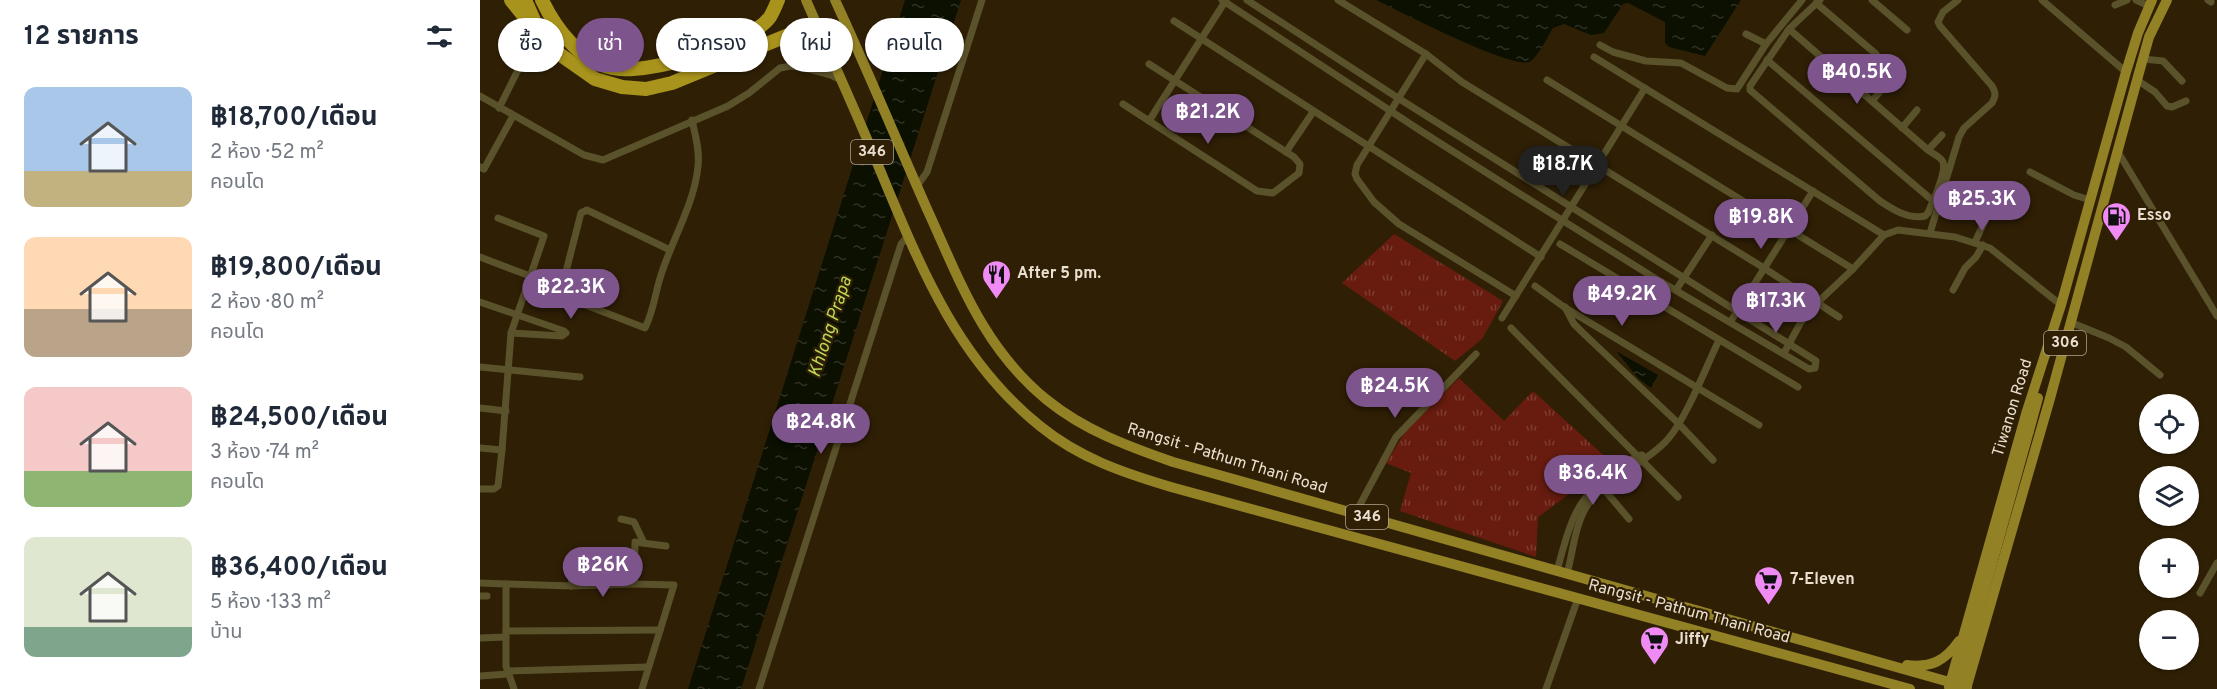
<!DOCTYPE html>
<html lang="th">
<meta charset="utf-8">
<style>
:root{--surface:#fff;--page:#f6f6f7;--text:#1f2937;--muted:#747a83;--accent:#7d558c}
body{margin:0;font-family:Overpass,"Noto Sans Thai",sans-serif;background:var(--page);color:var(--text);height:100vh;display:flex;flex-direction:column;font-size:22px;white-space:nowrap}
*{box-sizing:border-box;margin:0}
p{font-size:20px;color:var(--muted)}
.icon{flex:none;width:33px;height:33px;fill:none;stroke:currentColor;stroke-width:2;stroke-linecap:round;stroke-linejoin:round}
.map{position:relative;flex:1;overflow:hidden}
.details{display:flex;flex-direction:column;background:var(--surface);width:480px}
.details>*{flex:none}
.top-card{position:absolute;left:18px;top:18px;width:570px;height:54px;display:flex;gap:12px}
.tools{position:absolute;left:1659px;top:394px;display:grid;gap:12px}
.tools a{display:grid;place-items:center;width:60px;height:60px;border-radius:50%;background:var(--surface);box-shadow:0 2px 4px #0004;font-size:30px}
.price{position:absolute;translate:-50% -51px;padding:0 14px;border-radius:21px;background:var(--accent);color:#fff;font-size:20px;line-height:39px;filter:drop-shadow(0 2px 3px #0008)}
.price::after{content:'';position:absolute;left:50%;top:36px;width:18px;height:14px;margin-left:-9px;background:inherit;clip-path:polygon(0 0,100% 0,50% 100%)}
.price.active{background:#222;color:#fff}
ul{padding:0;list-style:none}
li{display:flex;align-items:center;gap:18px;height:150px;padding:0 24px}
li span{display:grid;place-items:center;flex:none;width:168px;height:120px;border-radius:12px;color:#555}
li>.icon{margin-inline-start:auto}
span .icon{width:72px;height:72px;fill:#fffc;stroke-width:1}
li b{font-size:26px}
h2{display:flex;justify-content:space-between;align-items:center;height:72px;padding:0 24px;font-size:26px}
.tag{padding:0 21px;border-radius:27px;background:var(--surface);box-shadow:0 2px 4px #0004;font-size:21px;line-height:54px}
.tag.active{background:var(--accent);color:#fff}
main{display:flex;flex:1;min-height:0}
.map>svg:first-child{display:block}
.grass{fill:url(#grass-tufts)}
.water{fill:url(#water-ripples)}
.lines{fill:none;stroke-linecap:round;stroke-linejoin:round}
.street{stroke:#5a522b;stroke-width:7}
.primary{stroke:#928125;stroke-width:10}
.highway{stroke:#a8931c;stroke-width:14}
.primary-bridge{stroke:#928125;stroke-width:10}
.labels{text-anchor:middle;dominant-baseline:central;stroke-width:4.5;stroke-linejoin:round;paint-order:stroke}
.shield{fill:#2f1f05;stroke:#b2a593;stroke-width:1.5}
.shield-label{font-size:15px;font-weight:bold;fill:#eadfd0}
.poi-label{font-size:16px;font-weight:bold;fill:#eadfd0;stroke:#2f1f05;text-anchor:start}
.street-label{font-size:16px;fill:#eadfd0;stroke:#2f1f05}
.water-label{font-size:18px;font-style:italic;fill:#bcd855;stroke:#2f1f05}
</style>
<main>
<section class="details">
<h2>12 รายการ<svg class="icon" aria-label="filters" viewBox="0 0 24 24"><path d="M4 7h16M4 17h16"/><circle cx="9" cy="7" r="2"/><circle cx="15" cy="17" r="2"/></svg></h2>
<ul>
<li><span style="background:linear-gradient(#a9c7e8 70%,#c2b280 0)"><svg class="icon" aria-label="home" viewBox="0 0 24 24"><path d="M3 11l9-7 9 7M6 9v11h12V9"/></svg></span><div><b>฿18,700/เดือน</b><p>2 ห้อง · 52 m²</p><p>คอนโด</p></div></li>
<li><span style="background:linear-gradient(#ffd9b3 60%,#b9a48a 0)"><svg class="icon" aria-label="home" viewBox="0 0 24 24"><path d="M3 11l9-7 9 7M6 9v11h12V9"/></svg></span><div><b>฿19,800/เดือน</b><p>2 ห้อง · 80 m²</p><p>คอนโด</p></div></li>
<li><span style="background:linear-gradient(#f6c9c9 70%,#8fb573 0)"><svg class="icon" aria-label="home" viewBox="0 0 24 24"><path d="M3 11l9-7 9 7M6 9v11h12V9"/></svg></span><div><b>฿24,500/เดือน</b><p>3 ห้อง · 74 m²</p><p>คอนโด</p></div></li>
<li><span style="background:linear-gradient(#dfe7d0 75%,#7fa58c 0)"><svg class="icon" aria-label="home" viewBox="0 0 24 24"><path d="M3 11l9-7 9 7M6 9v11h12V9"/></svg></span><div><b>฿36,400/เดือน</b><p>5 ห้อง · 133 m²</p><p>บ้าน</p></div></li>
</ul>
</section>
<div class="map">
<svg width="1737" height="689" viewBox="0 0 1737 689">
<defs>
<pattern id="grass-tufts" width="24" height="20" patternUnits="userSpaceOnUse" patternTransform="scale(1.5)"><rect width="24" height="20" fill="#681c0f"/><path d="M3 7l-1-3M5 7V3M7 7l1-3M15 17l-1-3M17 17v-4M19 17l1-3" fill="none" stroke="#7e3d31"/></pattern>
<pattern id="water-ripples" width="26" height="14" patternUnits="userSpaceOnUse" patternTransform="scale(1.5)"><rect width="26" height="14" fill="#0b1000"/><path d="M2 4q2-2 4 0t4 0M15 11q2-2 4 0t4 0" fill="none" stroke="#2f3224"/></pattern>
</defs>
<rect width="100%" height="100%" fill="#2f1f05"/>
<g class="grass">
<path d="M914 234 1023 301 1002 339 975 361 862 283Z"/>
<path d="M979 378 1024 421 1053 391 1132 463 1058 517 1056 557 920 511 931 473 906 463 925 432Z"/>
</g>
<g class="water">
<path d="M425 0H481L261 689H208Z"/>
<path d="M896 0H1261L1225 56 1189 47 1185 43V22L1148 3 1143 4 1124 33 1111 35 1084 24 1073 28C1068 36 1057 59 1049 62 1031 69 919 11 896 0Z"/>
<path d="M1136 351 1178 375 1171 388 1158 378Z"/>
</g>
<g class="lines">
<g class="street">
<path d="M742 0 941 131 1029 187 1173 277 1329 369 1335 368 1336 361 1333 359 918 98 767 0"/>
<path d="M858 0 946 54 982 82 1284 268 1359 317"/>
<path d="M1392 0 1427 30"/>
<path d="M1562 0 1646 72"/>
<path d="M1656 0 1669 6"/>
<path d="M1728 0 1731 2"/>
<path d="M1336 3 1396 54"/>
<path d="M1635 5 1647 0"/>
<path d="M694 21 1061 257"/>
<path d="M1309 29 1448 150C1453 154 1461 157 1463 162 1467 173 1452 202 1448 213L1445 216C1429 220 1412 209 1400 201L1270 90V86L1309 29 1340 0"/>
<path d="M1266 34 1286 44"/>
<path d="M1120 45 1133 52 1166 61 1201 63 1247 88 1257 89 1286 44 1322 0"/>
<path d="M946 54 877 165 875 174 877 179 894 202 919 224 1036 296"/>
<path d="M1114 57 1404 235"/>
<path d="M1663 59 1683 61 1702 81"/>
<path d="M1287 60 1452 200"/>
<path d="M1067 80 1373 269"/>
<path d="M1657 80 1675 92 1687 106 1692 107 1706 101"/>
<path d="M0 96 104 155 123 160 248 106 269 93 300 68 311 66 325 68 351 75 361 80"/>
<path d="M1392 101 1411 79"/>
<path d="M643 104 777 191 793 193 819 173 820 164 814 157 669 64"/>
<path d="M19 108 43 60"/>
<path d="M669 121 746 0"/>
<path d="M1422 128 1437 110"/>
<path d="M1448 150 1462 135"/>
<path d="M806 152 833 112"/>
<path d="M1638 152 1737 316"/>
<path d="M0 167 4 169 33 116"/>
<path d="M1550 172 1594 195 1610 200"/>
<path d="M437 186 447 172 502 0"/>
<path d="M1450 233 1479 137 1484 128 1512 103C1516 96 1516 93 1512 86L1460 26 1458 22 1463 12 1478 0"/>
<path d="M1495 242 1510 210"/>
<path d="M1080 244 1318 387"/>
<path d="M190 250 107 210 101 213 81 291 85 297 165 328C174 310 175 293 181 275 192 240 215 202 218 166 220 150 215 135 212 120"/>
<path d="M0 257 50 276"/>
<path d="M1055 286 1084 307 1279 425"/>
<path d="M1196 290 1232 235"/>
<path d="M1473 290 1485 268 1496 257 1503 245"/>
<path d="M0 302 84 331 86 333 82 336 31 333"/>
<path d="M1085 307 1094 324 1102 332 1198 423 1233 460"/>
<path d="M1022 318 1165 88"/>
<path d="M1251 321 1333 191"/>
<path d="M1590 322 1629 338 1646 347 1680 375"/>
<path d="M1031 328 1198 497"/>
<path d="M1304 353 1321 322 1337 303 1373 269 1404 235 1418 230 1475 237 1510 248 1581 305"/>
<path d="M0 367 100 377"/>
<path d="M0 408 26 411"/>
<path d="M0 448 22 450 31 333 64 236 18 218"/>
<path d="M1122 487 1149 519"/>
<path d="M0 489H14L18 486 22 450"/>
<path d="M875 514 916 437 996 354"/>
<path d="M141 519 154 522 164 543"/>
<path d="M128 559 131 585"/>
<path d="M91 564 92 586"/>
<path d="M1077 571C1095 503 1099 495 1157 456L1162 455"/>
<path d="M1087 574C1093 552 1095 522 1109 503 1128 476 1166 464 1188 439 1207 417 1226 367 1239 340"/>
<path d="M0 583 26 584V666L34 689"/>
<path d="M26 584 92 586 154 584 155 542 186 546"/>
<path d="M154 584 194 585 162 689"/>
<path d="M1720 593 1737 563"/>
<path d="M0 596H7"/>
<path d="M26 631 180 630"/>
<path d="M0 638 26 637"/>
<path d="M27 671 168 667"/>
<path d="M0 676 28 674"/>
<path d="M279 689 421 244 428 236"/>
<path d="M1066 689 1098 598"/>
</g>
<g class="primary">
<path d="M326 0C349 53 373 105 395 158 437 258 473 356 560 426 599 458 644 473 691 487L1430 689"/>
<path d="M355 0C387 69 416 139 447 209 480 281 503 348 567 400 604 430 647 446 693 462L1487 687"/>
<path d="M1549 431 1558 398"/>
<path d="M1427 665C1451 668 1465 661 1479 641"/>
<path d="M1469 687 1546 414 1581 305 1646 72 1658 33 1672 0"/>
<path d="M1486 689 1569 402 1657 80 1669 37 1687 0"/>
</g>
<g class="highway">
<path d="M31 0 68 46 115 79 142 87 166 89 192 83 311 34C330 34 335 35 348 49"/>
<path d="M45 0 54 20"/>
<path d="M62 0C75 28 100 61 132 68 166 76 270 45 290 17 293 12 296 5 298 0"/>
</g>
<path class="primary-bridge" d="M1477 689 1549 431"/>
</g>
<defs>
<symbol id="fuel-pin" viewBox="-11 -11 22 30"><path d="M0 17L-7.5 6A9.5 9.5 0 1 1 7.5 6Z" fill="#f08bf5" stroke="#2f1f05"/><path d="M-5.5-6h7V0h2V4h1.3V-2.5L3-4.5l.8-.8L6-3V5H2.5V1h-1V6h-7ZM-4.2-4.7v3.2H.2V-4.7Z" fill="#111"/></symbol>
<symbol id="restaurant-pin" viewBox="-11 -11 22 30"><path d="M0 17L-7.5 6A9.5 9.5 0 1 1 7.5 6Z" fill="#f08bf5" stroke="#2f1f05"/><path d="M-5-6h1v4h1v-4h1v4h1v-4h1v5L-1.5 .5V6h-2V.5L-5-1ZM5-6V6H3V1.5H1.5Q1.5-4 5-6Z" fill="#111"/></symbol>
<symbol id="supermarket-pin" viewBox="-11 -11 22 30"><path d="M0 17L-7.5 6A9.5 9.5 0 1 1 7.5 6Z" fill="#f08bf5" stroke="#2f1f05"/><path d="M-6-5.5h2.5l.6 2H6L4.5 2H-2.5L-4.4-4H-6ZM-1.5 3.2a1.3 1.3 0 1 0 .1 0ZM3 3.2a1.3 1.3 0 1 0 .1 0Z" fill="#111"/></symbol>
</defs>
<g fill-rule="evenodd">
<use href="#fuel-pin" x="1620" y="200" width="33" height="45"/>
<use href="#restaurant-pin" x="500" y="258" width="33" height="45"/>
<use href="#supermarket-pin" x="1272" y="564" width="33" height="45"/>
<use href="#supermarket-pin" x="1158" y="624" width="33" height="45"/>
</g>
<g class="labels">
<g class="shield">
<rect x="371" y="140" width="42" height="24" rx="4.5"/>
<rect x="1564" y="331" width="42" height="24" rx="4.5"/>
<rect x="866" y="505" width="42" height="24" rx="4.5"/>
</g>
<g class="shield-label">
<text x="392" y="152">346</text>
<text x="1585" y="343">306</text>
<text x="887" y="517">346</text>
</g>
<g class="poi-label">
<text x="1657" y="216">Esso</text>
<text x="537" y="274">After 5 pm.</text>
<text x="1310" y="580">7-Eleven</text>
<text x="1195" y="640">Jiffy</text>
</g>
<g class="street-label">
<text transform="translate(1533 408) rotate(-73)">Tiwanon Road</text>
<text transform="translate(747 459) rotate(17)">Rangsit - Pathum Thani Road</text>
<text transform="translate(1209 612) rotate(15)">Rangsit - Pathum Thani Road</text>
</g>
<g class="water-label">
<text transform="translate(351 327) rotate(-72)">Khlong Prapa</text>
</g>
</g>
</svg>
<div class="tools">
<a><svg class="icon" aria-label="locate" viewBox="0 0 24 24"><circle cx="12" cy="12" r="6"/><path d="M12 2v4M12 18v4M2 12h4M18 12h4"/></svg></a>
<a><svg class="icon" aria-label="layers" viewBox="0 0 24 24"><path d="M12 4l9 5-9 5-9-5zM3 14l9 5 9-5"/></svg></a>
<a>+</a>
<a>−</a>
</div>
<b class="price" style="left:1377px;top:105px">฿40.5K</b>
<b class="price" style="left:728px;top:145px">฿21.2K</b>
<b class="price active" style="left:1083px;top:197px">฿18.7K</b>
<b class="price" style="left:1502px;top:232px">฿25.3K</b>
<b class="price" style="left:1281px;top:250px">฿19.8K</b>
<b class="price" style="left:91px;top:320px">฿22.3K</b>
<b class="price" style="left:1142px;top:327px">฿49.2K</b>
<b class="price" style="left:1296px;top:334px">฿17.3K</b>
<b class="price" style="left:915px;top:419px">฿24.5K</b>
<b class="price" style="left:341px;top:455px">฿24.8K</b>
<b class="price" style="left:1113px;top:506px">฿36.4K</b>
<b class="price" style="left:123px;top:598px">฿26K</b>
<div class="top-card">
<a class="tag">ซื้อ</a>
<a class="tag active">เช่า</a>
<a class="tag">ตัวกรอง</a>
<a class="tag">ใหม่</a>
<a class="tag">คอนโด</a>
</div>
</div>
</main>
